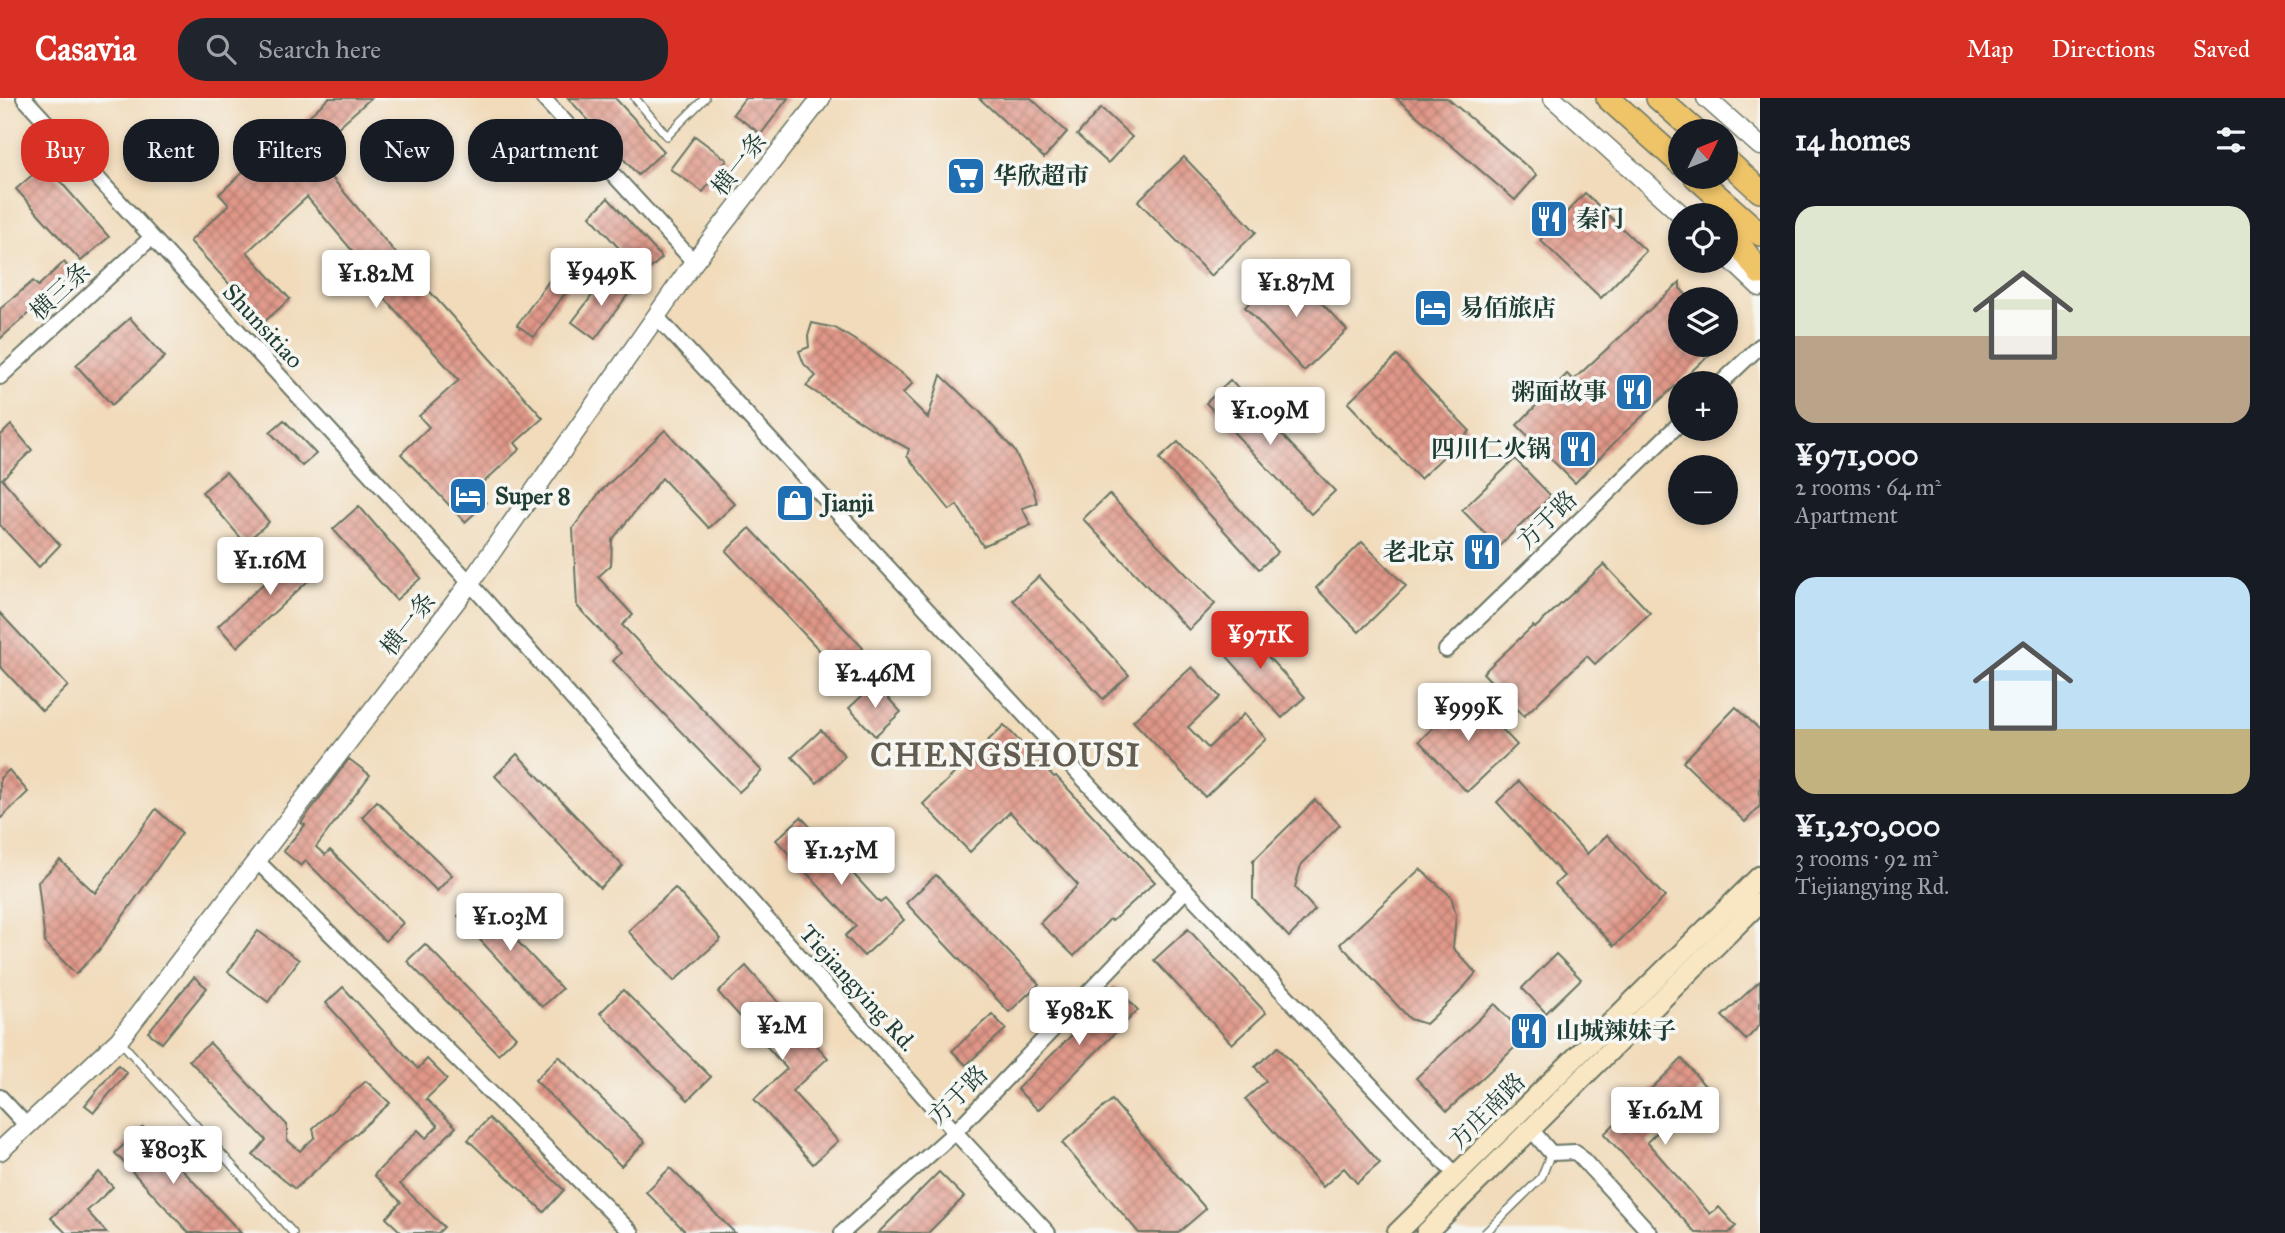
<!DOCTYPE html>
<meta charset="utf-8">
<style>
:root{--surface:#171b24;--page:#20242c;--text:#f1f3f6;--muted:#9ea1a6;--accent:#d93025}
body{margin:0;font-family:"IM FELL Great Primer","Noto Serif SC",serif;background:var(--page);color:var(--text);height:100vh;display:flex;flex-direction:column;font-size:26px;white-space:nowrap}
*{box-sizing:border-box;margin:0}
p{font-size:23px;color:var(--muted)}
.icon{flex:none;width:38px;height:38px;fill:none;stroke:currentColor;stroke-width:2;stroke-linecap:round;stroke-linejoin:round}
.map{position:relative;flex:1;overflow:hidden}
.side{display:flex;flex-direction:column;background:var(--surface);width:525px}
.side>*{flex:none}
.guide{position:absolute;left:21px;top:21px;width:665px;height:63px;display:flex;gap:14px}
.needle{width:46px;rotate:47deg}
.tools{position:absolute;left:1668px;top:21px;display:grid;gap:14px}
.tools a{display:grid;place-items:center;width:70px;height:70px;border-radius:50%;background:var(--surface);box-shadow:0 4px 10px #0003;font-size:35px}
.price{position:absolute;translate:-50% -60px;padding:0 16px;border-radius:7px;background:#fff;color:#222;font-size:23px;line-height:46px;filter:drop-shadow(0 2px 4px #0008)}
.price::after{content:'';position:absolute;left:50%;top:42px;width:21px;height:16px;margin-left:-10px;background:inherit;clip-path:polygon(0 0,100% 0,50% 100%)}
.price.active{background:var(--accent);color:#fff}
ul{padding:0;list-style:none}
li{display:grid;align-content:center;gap:14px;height:371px;padding:0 35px}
li span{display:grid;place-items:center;height:217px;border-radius:21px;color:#555}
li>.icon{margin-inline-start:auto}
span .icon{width:126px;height:126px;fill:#fffc;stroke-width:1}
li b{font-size:30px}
h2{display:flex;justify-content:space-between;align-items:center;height:84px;padding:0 35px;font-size:30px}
.pill{padding:0 24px;border-radius:28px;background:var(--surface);box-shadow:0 4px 10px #0003;font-size:24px;line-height:63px}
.pill.active{background:var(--accent);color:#fff}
header{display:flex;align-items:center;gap:42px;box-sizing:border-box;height:98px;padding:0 35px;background:var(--accent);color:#fff}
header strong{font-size:33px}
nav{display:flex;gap:38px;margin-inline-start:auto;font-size:24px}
.search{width:490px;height:63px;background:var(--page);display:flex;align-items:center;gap:18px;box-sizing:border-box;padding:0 24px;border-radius:28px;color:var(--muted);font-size:26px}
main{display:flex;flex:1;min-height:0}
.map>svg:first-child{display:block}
.building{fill:url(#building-cross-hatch)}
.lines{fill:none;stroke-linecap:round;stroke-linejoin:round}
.service-casing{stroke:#687463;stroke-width:10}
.minor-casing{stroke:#687463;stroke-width:18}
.tertiary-casing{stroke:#687463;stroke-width:21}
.secondary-casing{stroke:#687463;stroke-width:23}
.trunk-casing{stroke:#687463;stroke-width:26}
.service{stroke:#fff;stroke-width:7}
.minor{stroke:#fff;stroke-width:14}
.tertiary{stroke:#fff;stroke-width:18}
.secondary{stroke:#f9e7c3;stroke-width:19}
.trunk{stroke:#efc469;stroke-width:23}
.labels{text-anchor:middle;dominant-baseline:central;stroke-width:7;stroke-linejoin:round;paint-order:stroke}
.street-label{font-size:24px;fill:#1f3d34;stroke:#f6f6f2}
.poi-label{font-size:24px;font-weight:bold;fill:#1f3d34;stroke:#f6f6f2;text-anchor:start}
.district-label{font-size:32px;font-weight:bold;letter-spacing:2px;fill:#635c51;stroke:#f6f6f2}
</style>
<header>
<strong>Casavia</strong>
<div class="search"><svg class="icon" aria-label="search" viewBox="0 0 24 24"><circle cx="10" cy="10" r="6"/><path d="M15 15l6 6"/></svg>Search here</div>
<nav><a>Map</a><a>Directions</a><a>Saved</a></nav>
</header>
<main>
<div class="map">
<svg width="1760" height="1135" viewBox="0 0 1760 1135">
<defs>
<pattern id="building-cross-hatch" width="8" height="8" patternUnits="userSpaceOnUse" patternTransform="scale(1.75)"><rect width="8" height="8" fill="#e09788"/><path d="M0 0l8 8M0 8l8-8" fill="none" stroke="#b57c70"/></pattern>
</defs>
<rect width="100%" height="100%" fill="#f6f6f2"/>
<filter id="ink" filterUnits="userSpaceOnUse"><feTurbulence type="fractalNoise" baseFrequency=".0143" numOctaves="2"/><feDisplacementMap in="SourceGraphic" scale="14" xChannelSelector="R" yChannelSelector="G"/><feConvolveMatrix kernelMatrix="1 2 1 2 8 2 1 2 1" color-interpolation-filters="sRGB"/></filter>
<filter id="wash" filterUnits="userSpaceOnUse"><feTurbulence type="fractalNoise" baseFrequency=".00686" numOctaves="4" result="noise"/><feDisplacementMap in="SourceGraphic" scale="28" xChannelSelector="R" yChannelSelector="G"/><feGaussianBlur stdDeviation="1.57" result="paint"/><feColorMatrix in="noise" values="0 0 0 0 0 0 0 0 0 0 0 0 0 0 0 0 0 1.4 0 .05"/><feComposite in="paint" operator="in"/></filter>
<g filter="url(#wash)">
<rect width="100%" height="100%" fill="#f1dbbb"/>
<g id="blocks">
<g class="building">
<path d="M329 0H371L310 54 406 167 543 320 515 345 520 351 475 392 486 405 465 424 401 356 429 329 419 318 459 282 377 192 382 188 307 99 247 154 290 201 264 224 190 143 229 107 219 96 252 66 258 72 305 31 300 26Z"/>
<path d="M568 0H615L664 53 638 77Z"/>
<path d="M745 0H788L761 36 733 16Z"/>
<path d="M979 0H1031L1067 34 1044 60Z"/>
<path d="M1396 0H1447L1537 77 1515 102Z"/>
<path d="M1101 10 1132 39 1108 65 1077 37Z"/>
<path d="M695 38 727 62 703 94 670 71Z"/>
<path d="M1184 59 1256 134 1211 178 1138 103Z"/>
<path d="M45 66 109 139 81 163 16 91Z"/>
<path d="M1585 95 1646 153 1601 200 1540 142Z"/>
<path d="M608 100 662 160 643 177 590 118Z"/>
<path d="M64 164 73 175 0 241V211L33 183 38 188Z"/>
<path d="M1288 169 1347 232 1304 273 1245 209Z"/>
<path d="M557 172 573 184 534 239 517 227Z"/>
<path d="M607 178 629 195 595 241 572 224Z"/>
<path d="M1680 184V190L1690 201H1680V247H1720L1623 336 1575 385 1517 327 1567 276 1573 282Z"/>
<path d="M130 220 165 259 112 307 76 267Z"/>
<path d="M812 225 835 230 869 251 908 280 913 285 903 295 928 320 941 277 980 314 1014 352 1033 390 1037 405 1022 410 1031 427 983 448 957 407 950 412 907 358 909 351 874 332 806 288 816 278 804 266 799 253 809 249 808 238Z"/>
<path d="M1397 258 1470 333 1420 381 1348 305Z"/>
<path d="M1230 282 1335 393 1311 416 1206 305Z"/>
<path d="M284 322 316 356 302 368 270 334Z"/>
<path d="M11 327 32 352 2 381 60 447 39 469 0 427V338Z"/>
<path d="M665 332 735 406 709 430 662 380 612 442 611 467 598 479 633 517 622 527 762 673 739 694 613 563 621 555 577 508 573 430 600 394Z"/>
<path d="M1178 344 1278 454 1259 471 1159 361Z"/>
<path d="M1515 361 1551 398 1498 449 1462 412Z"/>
<path d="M226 374 269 424 245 445 202 394Z"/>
<path d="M1109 396 1215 506 1189 532 1083 421Z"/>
<path d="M359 408 421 480 396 502 333 431Z"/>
<path d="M750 430 863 550 839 573 726 453Z"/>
<path d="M1362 444 1406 488 1359 534 1316 490Z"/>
<path d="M304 448 323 469 237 549 218 528Z"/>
<path d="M1604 466 1650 515 1595 566 1587 558 1524 618 1483 575 1533 528 1535 530Z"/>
<path d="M1039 478 1129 577 1103 601 1013 502Z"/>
<path d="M0 515 68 588 42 613 0 568Z"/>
<path d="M1237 525 1305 599 1282 620 1215 545Z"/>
<path d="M1192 569 1220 599 1188 629 1208 650 1244 616 1266 641 1205 699 1133 623Z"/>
<path d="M875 586 901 614 875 638 849 610Z"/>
<path d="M1469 596 1517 647 1467 694 1419 643Z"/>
<path d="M1736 609 1760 632V708L1745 724 1683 664Z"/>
<path d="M1004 627 1054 679 1056 678 1155 784 1112 823 1110 821 1074 858 1040 825 1078 787 1010 714 970 754 923 706Z"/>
<path d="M821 632 845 658 817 685 792 659Z"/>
<path d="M517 656 623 768 600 790 495 678Z"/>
<path d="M349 661 370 677 316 749 325 757 330 752 403 825 385 843 306 763 301 768 283 753 305 727 301 725Z"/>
<path d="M9 672 28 694 0 721V680Z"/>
<path d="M1519 683 1587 756 1607 737 1665 799 1614 848 1555 786 1564 778 1497 704Z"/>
<path d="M1315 702 1340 727 1301 767 1295 789 1315 812 1289 839 1253 801V763Z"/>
<path d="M377 703 452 777 437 793 362 719Z"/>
<path d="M156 711 182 735 99 852 76 876 45 845 38 784 60 762 95 795Z"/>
<path d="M801 719 880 805 885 801 904 822 864 858 845 838 856 828 776 742Z"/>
<path d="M1420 771 1451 798 1456 817 1453 850 1476 875 1459 895 1426 926 1410 921 1340 846Z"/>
<path d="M936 777 1039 886 1009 914 906 805Z"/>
<path d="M675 790 721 841 674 883 628 833Z"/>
<path d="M477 800 562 891 542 909 458 818Z"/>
<path d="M1188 831 1266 915 1232 946 1154 862Z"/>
<path d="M258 833 299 862 268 904 228 874Z"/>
<path d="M425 846 516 939 498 956 407 863Z"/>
<path d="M1556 856 1581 881 1546 915 1522 890Z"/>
<path d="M746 868 828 960 792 993 838 1043 813 1066 754 1001 787 971 718 894Z"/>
<path d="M194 879 207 890 162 945 148 934Z"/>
<path d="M1760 883V927L1746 942 1722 918Z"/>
<path d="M1115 888 1138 912 1038 1012 1017 991 1077 932 1074 929Z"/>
<path d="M343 889 418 971 427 961 447 981 426 1001 456 1029 400 1086 444 1129 438 1135H402L386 1120 401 1104 374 1077 418 1032 426 1040 438 1028 326 905Z"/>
<path d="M623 892 711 979 688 1002 600 915Z"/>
<path d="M1495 906 1526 939 1447 1013 1416 980Z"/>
<path d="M992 916 1006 931 966 967 952 953Z"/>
<path d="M210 945 287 1027V1042L300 1053 315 1039 313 1030 366 983 390 1005 295 1091 253 1057 266 1042 189 962Z"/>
<path d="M1278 949 1380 1065 1357 1085 1344 1070 1323 1089 1245 1001 1266 983 1255 969Z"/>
<path d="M559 958 645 1044 621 1068 535 982Z"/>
<path d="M1682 961 1705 988 1647 1044 1710 1116 1719 1109 1736 1128 1729 1135H1696L1604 1036Z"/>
<path d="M118 967 127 975 94 1014 85 1007Z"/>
<path d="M1112 1002 1206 1111 1178 1135H1139L1062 1045Z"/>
<path d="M489 1020 564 1092 544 1114 468 1042Z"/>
<path d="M143 1029 241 1135H189L115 1055Z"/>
<path d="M670 1070 735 1135H687L646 1094Z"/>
<path d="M99 1074 113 1089 87 1113 107 1135H66L51 1120Z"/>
<path d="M939 1074 964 1099 928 1135H878Z"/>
</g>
</g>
</g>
<g filter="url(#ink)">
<use href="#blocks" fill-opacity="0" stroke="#687463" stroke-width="2"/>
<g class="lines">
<defs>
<g id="service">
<path d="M635 0 667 38 705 0"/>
<path d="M120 943 293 1135"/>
<path d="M1485 1135 1541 1080 1551 1055"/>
</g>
<g id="minor">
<path d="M24 0 470 485 955 1034 1048 1135"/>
<path d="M543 0 694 164"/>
<path d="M656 218 1186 792 1457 1078"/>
<path d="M0 279 151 140"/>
<path d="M1721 285 1760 248"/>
<path d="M1446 552 1680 325"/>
<path d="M256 762 632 1135"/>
<path d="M0 999 27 1028"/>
<path d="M1531 1031 1551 1055 1576 1054 1650 1135"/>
<path d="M842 1135 955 1034 1186 792"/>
</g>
<g id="tertiary">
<path d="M1553 0 1682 117"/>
<path d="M1706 0 1760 48"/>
<path d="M1726 157 1760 189"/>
<path d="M0 1053 119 942 470 485 694 164 821 0"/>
</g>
<g id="secondary">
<path d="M1397 1135 1760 778"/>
<path d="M1426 1135 1760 804"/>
</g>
<g id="trunk">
<path d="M1608 0 1680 65"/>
<path d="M1658 0 1695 33"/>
<path d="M1726 62 1760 93"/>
<path d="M1696 79 1760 136"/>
<path d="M1726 128 1760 175"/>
</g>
</defs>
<use href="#service" class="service-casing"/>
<use href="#minor" class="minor-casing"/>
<use href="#tertiary" class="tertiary-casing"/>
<use href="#secondary" class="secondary-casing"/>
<use href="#trunk" class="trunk-casing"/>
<use href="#service" class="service"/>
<use href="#minor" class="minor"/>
<use href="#tertiary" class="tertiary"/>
<use href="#secondary" class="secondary"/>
<use href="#trunk" class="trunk"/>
</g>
</g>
<defs>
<symbol id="supermarket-square" viewBox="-11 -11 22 22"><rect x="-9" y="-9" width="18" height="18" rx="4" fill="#1f6fb2" stroke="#f6f6f2"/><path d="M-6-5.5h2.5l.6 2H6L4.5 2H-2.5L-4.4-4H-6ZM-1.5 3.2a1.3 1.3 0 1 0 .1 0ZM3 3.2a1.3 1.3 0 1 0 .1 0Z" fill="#fff"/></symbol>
<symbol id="restaurant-square" viewBox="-11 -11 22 22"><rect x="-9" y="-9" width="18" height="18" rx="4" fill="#1f6fb2" stroke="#f6f6f2"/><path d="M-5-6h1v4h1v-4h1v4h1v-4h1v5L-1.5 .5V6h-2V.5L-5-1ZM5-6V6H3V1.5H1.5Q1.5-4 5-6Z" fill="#fff"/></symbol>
<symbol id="hotel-square" viewBox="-11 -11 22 22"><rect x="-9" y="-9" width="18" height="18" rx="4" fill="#1f6fb2" stroke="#f6f6f2"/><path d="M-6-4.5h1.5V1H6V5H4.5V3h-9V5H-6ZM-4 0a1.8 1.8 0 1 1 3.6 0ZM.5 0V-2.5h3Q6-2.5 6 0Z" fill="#fff"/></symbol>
<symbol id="shop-square" viewBox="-11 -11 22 22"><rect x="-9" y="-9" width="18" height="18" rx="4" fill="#1f6fb2" stroke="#f6f6f2"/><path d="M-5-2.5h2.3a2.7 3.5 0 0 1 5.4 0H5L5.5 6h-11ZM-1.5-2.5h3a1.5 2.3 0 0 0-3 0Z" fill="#fff"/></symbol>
</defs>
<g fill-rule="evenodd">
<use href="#supermarket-square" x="944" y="56" width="44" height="44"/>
<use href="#restaurant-square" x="1527" y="99" width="44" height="44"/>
<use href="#hotel-square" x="1411" y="188" width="44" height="44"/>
<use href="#restaurant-square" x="1612" y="272" width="44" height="44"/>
<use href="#restaurant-square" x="1556" y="329" width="44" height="44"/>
<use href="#hotel-square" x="446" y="376" width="44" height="44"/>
<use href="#shop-square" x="773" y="383" width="44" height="44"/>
<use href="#restaurant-square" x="1460" y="432" width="44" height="44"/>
<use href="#restaurant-square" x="1507" y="911" width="44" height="44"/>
</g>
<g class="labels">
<g class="street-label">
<text transform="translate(739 66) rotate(-52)">横一条</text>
<text transform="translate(60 193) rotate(-43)">横三条</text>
<text transform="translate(263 228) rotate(47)">Shunsitiao</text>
<text transform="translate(1547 422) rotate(-44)">方于路</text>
<text transform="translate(408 526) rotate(-52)">横一条</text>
<text transform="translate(858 890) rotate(48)">Tiejiangying Rd.</text>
<text transform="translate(958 997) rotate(-45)">方于路</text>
<text transform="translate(1487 1013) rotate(-45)">方庄南路</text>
</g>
<g class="poi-label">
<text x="993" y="78">华欣超市</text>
<text x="1576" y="121">秦门</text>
<text x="1460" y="210">易佰旅店</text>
<text x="1607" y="294" text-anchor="end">粥面故事</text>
<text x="1551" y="351" text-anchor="end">四川仁火锅</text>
<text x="495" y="398">Super 8</text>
<text x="822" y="405">Jianji</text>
<text x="1455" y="454" text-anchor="end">老北京</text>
<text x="1556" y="933">山城辣妹子</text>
</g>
<g class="district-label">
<text x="1006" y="657">CHENGSHOUSI</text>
</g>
</g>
</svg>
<div class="tools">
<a><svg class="needle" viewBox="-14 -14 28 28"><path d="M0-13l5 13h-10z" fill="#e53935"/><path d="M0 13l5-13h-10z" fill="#9ea1a6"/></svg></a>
<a><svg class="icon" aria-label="locate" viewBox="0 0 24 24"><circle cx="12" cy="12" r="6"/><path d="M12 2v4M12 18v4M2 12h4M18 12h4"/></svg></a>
<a><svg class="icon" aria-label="layers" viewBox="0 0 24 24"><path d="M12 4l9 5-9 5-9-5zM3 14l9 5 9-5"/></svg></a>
<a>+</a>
<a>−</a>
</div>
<b class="price" style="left:601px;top:210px">¥949K</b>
<b class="price" style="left:376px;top:212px">¥1.82M</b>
<b class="price" style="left:1296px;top:221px">¥1.87M</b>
<b class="price" style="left:1270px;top:349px">¥1.09M</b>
<b class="price" style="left:270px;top:499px">¥1.16M</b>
<b class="price active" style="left:1260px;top:573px">¥971K</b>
<b class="price" style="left:875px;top:612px">¥2.46M</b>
<b class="price" style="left:1468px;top:645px">¥999K</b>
<b class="price" style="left:841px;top:789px">¥1.25M</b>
<b class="price" style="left:510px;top:855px">¥1.03M</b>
<b class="price" style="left:1079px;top:949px">¥982K</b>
<b class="price" style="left:782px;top:964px">¥2M</b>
<b class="price" style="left:1665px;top:1049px">¥1.62M</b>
<b class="price" style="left:173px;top:1088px">¥803K</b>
<div class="guide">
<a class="pill active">Buy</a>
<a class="pill">Rent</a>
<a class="pill">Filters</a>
<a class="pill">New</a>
<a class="pill">Apartment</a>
</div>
</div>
<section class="side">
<h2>14 homes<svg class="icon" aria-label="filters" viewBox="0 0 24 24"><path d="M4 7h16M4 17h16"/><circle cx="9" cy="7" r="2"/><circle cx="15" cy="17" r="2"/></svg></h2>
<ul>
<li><span style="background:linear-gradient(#dfe7d0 60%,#b9a48a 0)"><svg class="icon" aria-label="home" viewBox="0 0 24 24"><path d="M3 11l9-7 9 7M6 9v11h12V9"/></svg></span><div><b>¥971,000</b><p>2 rooms · 64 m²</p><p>Apartment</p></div></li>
<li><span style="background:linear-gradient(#bfe0f5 70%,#c2b280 0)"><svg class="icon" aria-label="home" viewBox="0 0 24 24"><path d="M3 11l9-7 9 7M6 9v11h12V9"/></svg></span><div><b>¥1,250,000</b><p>3 rooms · 92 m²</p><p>Tiejiangying Rd.</p></div></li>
</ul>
</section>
</main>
